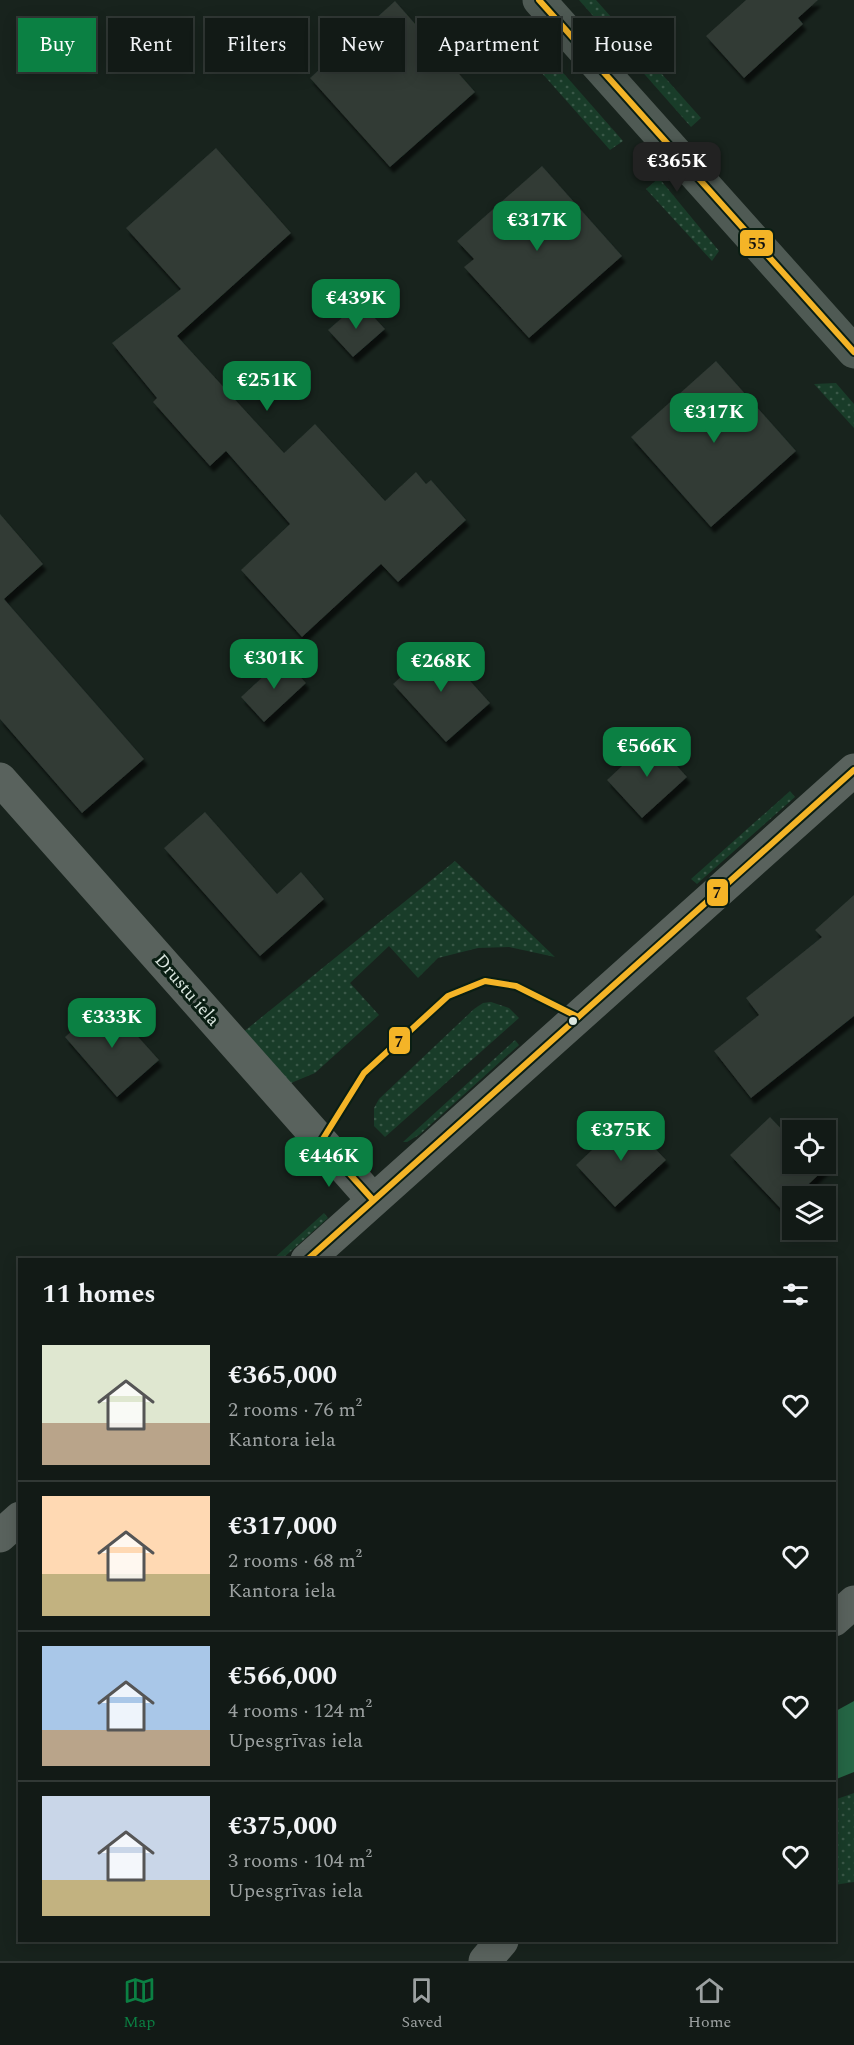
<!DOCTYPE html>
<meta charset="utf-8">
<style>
:root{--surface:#121a16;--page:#1f2723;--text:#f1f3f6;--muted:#9ca1a1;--line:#313835;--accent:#0b8043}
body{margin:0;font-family:Spectral,serif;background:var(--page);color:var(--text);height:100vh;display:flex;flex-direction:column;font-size:22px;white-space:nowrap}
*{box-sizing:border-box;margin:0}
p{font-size:20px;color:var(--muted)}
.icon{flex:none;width:33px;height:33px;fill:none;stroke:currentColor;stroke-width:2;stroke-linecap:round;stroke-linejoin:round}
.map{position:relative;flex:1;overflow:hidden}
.sheet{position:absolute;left:18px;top:1258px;width:818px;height:684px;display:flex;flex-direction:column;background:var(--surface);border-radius:0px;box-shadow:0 3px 15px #0003,0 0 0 2px var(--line)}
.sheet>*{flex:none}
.banner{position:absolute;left:18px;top:18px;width:819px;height:54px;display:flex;gap:12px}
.buttons{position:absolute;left:782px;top:1120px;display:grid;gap:12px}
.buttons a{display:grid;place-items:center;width:54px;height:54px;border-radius:0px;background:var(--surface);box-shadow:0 3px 15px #0003,0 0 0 2px var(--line);font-size:30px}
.price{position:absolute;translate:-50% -51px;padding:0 14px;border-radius:12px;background:var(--accent);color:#fff;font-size:20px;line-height:39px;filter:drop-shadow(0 2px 3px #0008)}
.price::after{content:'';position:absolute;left:50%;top:36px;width:18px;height:14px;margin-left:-9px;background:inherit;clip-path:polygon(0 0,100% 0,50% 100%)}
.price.selected{background:#222;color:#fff}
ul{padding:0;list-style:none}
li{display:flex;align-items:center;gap:18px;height:150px;padding:0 24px}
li+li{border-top:2px solid var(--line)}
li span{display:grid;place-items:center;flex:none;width:168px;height:120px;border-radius:0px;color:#555}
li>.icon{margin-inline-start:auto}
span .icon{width:72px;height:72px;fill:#fffc;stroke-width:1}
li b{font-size:26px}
h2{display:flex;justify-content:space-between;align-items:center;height:72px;padding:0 24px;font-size:26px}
.chip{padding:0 21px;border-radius:0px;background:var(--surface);box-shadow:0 3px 15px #0003,0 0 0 2px var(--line);font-size:21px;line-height:54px}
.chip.selected{background:var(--accent);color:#fff}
.dock{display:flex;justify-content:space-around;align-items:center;height:84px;border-top:2px solid var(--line);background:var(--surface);font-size:16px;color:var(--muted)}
.dock a{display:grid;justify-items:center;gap:3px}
.dock .selected{color:var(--accent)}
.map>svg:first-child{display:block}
.grass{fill:url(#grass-dots)}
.water{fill:#256645}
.building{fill:#303a34;filter:url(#shadow)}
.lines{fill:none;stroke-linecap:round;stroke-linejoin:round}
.minor{stroke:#59625d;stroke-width:33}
.tertiary{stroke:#59625d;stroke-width:33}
.secondary{stroke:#4f5a54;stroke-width:33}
.bus-1-casing{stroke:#0a1e13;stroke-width:10}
.bus-2-casing{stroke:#0a1e13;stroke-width:10}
.bus-1{stroke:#f4b427;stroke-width:6}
.bus-2{stroke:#f4b427;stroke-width:6}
.bus-dot{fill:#dbe7e0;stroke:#0a1e13;stroke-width:2}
.labels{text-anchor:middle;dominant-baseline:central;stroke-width:6;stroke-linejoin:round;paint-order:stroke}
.street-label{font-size:18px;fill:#dbe7e0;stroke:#0a1e13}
.line-badge{stroke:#0a1e13;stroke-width:2}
.pale-badge-label{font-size:16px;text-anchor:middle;font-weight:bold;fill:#111}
</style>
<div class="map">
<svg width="854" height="1961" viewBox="0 0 854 1961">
<defs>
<pattern id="grass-dots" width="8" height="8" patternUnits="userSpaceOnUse" patternTransform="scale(1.5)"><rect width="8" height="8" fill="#193c29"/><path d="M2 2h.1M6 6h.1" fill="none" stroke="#3a5848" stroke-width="1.8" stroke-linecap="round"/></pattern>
<filter id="shadow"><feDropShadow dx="3.5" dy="6" stdDeviation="1.5" flood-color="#0009"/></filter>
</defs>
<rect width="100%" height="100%" fill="#18231d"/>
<g class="grass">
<path d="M579 0H596L701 118 691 127Z"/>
<path d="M537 43 623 141 610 150 525 54Z"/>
<path d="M659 178 719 251 712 261 646 189Z"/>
<path d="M836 383 854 404V428L814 384Z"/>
<path d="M790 791 795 797 697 884 691 879Z"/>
<path d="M455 861 555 957 509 947 478 948 438 958 418 978 389 946 350 983 379 1015 315 1073 291 1083 242 1033Z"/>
<path d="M491 1002 509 1008 519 1018 385 1137 374 1126V1108L379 1099 474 1009 483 1003Z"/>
<path d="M515 1040 519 1045 419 1135 407 1142H403Z"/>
<path d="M324 1213 328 1218 281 1260H272Z"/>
<path d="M854 1793V1882L834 1885V1800Z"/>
</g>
<path class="water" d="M854 1701V1772L834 1780V1712Z"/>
<g class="building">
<path d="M746 0H818L798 18 803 24 744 78 706 36Z"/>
<path d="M395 1 475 92 390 167 310 78Z"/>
<path d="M216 148 291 233 177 336 284 453 315 424 385 501 416 472 426 484 431 480 466 520 398 582 381 564 302 637 241 570 290 524 226 451 210 466 153 402 157 398 112 343 181 289 126 228Z"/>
<path d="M542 166 622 256 529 338 464 267 474 259 457 241Z"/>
<path d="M360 302 385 329 353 357 328 330Z"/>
<path d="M716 361 796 451 711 527 631 437Z"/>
<path d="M0 514 43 564 4 599 144 759 82 813 0 719Z"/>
<path d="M437 644 490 703 446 742 393 684Z"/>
<path d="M283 658 306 683 264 722 241 697Z"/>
<path d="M652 738 687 777 642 818 607 780Z"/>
<path d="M205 812 277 894 301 872 324 899 260 956 164 848Z"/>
<path d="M854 895V1016L751 1098 714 1051 759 1015 746 998 822 937 815 930Z"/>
<path d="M106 1001 159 1060 117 1097 65 1037Z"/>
<path d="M770 1117 792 1140V1164H830L795 1197H792V1199L781 1209 730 1155Z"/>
<path d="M626 1118 666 1160 615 1207 576 1165Z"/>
</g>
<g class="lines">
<g class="minor">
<path d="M0 779 373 1200"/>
<path d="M834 1620 854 1602"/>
<path d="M485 1961 502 1941"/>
</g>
<g class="tertiary">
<path d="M307 1260 854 770"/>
<path d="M0 1536 20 1518"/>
</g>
<path class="secondary" d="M539 0 854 352"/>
<defs>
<g id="bus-1">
<path d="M373 1200 321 1142 364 1073 448 996 485 981 516 986 578 1017"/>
<path d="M307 1260 854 770"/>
</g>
<path id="bus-2" d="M539 0 854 352"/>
</defs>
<use href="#bus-1" class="bus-1-casing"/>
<use href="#bus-2" class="bus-2-casing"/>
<use href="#bus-1" class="bus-1"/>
<use href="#bus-2" class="bus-2"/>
</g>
<circle class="bus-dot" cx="573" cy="1021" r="5"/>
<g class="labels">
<g class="street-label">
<text transform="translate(187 990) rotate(49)">Drustu iela</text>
</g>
</g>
<g class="line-badge">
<rect x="739" y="229" width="35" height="28" rx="6" fill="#f4b427"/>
<rect x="706" y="878" width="23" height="29" rx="6" fill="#f4b427"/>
<rect x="388" y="1026" width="23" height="29" rx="6" fill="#f4b427"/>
</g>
<g class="pale-badge-label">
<text x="757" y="249">55</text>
<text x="717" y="898">7</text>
<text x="399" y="1047">7</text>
</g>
</svg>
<div class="buttons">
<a><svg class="icon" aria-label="locate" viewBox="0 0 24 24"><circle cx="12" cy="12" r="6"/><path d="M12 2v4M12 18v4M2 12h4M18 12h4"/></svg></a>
<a><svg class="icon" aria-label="layers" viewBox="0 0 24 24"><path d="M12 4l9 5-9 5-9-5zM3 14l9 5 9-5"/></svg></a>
</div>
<b class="price selected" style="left:677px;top:193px">€365K</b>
<b class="price" style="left:537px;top:252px">€317K</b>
<b class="price" style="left:356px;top:330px">€439K</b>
<b class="price" style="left:267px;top:412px">€251K</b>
<b class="price" style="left:714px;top:444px">€317K</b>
<b class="price" style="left:274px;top:690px">€301K</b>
<b class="price" style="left:441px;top:693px">€268K</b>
<b class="price" style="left:647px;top:778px">€566K</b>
<b class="price" style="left:112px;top:1049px">€333K</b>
<b class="price" style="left:621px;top:1162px">€375K</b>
<b class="price" style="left:329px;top:1188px">€446K</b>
<div class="banner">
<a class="chip selected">Buy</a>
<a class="chip">Rent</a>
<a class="chip">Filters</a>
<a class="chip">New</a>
<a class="chip">Apartment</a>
<a class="chip">House</a>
</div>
<section class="sheet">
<h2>11 homes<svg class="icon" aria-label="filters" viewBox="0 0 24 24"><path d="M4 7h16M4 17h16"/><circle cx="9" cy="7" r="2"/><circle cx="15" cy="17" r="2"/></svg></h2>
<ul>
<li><span style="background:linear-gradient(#dfe7d0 65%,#b9a48a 0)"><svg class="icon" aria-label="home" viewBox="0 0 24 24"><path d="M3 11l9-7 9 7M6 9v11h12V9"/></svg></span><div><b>€365,000</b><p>2 rooms · 76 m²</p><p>Kantora iela</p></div><svg class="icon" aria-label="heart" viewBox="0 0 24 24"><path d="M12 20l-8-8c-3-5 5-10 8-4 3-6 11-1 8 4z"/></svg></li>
<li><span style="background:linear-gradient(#ffd9b3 65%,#c2b280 0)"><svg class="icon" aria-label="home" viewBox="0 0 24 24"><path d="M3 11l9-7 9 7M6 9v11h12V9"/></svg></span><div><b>€317,000</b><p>2 rooms · 68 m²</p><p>Kantora iela</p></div><svg class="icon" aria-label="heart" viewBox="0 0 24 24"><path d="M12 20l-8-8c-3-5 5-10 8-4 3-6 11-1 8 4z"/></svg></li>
<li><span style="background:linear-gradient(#a9c7e8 70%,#b9a48a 0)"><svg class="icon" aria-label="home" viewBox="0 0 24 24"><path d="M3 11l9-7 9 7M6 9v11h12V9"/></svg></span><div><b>€566,000</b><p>4 rooms · 124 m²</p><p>Upesgrīvas iela</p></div><svg class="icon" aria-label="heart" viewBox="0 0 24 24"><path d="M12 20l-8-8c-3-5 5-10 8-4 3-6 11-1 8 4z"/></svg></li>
<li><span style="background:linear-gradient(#c9d6e8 70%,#c2b280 0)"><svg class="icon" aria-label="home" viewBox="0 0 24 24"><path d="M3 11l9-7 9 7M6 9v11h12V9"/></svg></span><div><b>€375,000</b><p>3 rooms · 104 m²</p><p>Upesgrīvas iela</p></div><svg class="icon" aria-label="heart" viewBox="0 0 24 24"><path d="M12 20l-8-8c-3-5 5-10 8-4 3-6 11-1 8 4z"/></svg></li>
</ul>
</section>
</div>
<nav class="dock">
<a class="selected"><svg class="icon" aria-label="map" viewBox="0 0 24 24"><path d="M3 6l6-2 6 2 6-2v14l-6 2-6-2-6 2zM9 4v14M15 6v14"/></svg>Map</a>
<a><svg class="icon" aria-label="saved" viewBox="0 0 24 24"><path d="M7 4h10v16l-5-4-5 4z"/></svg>Saved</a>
<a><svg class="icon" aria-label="home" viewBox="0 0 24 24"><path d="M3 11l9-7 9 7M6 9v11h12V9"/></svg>Home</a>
</nav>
